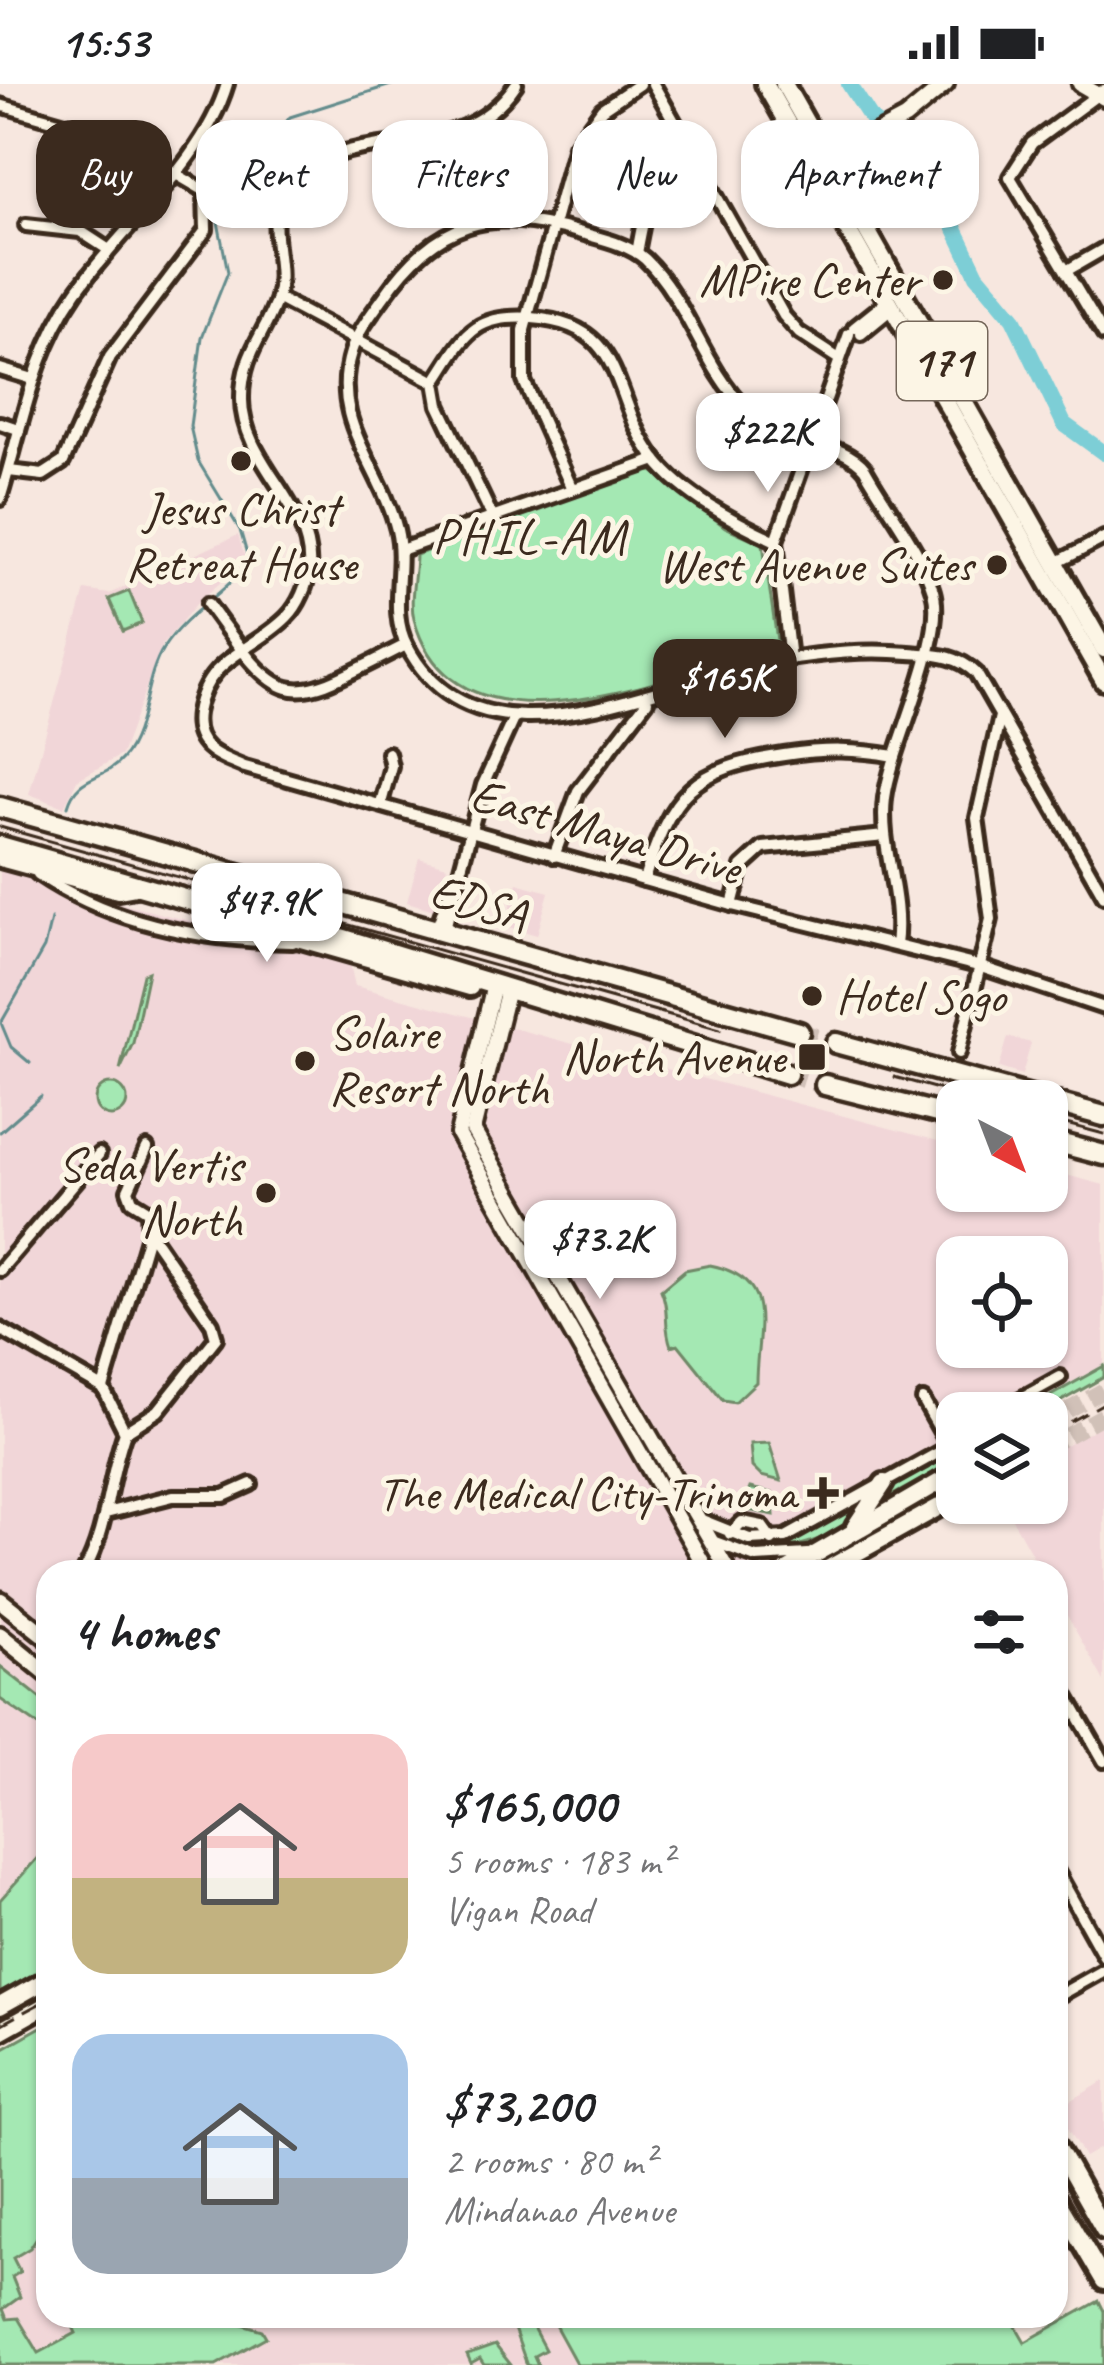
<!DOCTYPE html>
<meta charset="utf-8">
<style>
:root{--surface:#fff;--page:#f2f2f2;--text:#202124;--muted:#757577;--accent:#3b2a1e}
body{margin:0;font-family:Caveat,sans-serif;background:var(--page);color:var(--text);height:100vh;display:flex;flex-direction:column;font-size:45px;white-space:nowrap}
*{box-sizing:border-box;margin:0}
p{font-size:39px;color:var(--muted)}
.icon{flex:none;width:66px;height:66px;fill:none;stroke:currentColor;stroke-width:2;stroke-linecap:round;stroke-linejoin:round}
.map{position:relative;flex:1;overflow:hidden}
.drawer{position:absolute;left:36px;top:1476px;width:1032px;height:768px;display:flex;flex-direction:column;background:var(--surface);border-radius:36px;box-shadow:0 3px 9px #0004}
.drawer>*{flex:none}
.guide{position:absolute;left:36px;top:36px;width:1032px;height:108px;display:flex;gap:24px}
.needle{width:78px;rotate:138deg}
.buttons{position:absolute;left:936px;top:996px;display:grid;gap:24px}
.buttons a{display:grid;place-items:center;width:132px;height:132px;border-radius:24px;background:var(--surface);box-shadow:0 3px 9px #0004;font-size:60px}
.price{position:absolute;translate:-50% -102px;padding:0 27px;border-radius:24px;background:#fff;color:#222;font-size:39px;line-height:78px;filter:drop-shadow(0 3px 6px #0008)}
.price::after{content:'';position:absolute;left:50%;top:72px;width:36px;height:27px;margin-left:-18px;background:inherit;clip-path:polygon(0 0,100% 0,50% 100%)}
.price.selected{background:var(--accent);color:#fff}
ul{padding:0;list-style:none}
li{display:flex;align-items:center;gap:36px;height:300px;padding:0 36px}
li span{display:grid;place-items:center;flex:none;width:336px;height:240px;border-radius:36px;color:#555}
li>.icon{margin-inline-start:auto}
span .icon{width:144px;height:144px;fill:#fffc;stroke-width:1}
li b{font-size:51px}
h2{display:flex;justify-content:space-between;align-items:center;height:144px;padding:0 36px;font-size:51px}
.tag{padding:0 42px;border-radius:36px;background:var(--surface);box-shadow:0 3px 9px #0004;font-size:42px;line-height:108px}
.tag.selected{background:var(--accent);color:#fff}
.status{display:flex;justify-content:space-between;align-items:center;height:84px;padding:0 60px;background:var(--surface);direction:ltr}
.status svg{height:33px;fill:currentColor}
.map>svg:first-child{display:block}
.built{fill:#f1d6d8;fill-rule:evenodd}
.green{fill:#a4e8b3;stroke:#708968;stroke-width:3}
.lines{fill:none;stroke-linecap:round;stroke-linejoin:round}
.stream{stroke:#638c8c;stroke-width:3}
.river{stroke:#7dced6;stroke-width:16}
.primary-tunnel{stroke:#d1c1b8;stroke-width:16;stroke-dasharray:16 8;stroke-linecap:butt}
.trunk-tunnel{stroke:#d1c1b8;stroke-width:18;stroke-dasharray:18 9;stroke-linecap:butt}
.minor-casing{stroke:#3b2a1e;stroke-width:20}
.tertiary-casing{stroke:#3b2a1e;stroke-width:22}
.secondary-casing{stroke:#3b2a1e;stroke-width:24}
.primary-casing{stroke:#3b2a1e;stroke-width:26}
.trunk-casing{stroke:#3b2a1e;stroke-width:27}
.minor{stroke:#fcf5e5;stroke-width:10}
.tertiary{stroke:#fcf5e5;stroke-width:14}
.secondary{stroke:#fcf5e5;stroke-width:15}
.primary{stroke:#fcf5e5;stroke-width:16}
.trunk{stroke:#fcf5e5;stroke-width:18}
.tram{stroke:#3b2a1e;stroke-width:3}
.rail{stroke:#3b2a1e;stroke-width:3;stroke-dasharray:18 9;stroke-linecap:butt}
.poi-dot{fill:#3b2a1e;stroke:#fcf5e5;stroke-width:4.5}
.labels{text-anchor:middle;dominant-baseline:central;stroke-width:10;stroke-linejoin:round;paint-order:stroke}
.shield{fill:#fcf5e5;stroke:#75675a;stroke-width:3}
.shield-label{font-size:45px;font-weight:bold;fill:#3b2a1e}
.poi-label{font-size:48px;fill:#3b2a1e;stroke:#fcf5e5;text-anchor:end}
.street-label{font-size:48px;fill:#3b2a1e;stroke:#fcf5e5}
.neighbourhood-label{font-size:51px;letter-spacing:3px;fill:#3b2a1e;stroke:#fcf5e5}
</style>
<div class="status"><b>15:53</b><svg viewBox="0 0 49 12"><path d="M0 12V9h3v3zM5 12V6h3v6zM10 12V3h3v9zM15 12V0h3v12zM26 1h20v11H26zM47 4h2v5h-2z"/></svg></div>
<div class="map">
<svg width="1104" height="2281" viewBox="0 0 1104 2281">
<rect width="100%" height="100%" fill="#f7e7df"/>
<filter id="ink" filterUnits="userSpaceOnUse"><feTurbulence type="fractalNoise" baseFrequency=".00833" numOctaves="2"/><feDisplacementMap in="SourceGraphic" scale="24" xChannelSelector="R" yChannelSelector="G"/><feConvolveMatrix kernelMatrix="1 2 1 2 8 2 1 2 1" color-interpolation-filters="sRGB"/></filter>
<g filter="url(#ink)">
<g class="built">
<path d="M885 54 918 75 907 96 866 118 844 75Z"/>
<path d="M238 451 246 477 198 518 162 561 121 671 77 696 64 723 29 710 85 506 109 510Z"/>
<path d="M419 774 447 782 434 826 407 818Z"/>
<path d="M0 781 69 800 83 810 342 875 350 880 355 902 957 1062V1107H1047V1086L1104 1101V1292L1037 1329H957V1373L751 1488H48V1890L0 1916ZM957 1173H1047V1263H957Z"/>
<path d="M517 799 549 808 537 851 505 842Z"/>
<path d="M1008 953 1031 959 1022 991 999 984Z"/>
<path d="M1104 1340V1597L1056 1512V1488H1042L1003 1419H1047V1371Z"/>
<path d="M1104 1997V2062L1085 2073 1057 2025Z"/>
<path d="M48 2097V2232H659L642 2281H22L2 2222 0 2177Z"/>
</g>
<g class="green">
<path d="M653 387 725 443 763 460 778 563C679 586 456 690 414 535 409 515 416 491 416 471L633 388Z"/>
<path d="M129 507 142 539 123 547 109 515Z"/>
<path d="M148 888 133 959 120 986 143 890Z"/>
<circle cx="111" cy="1016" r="16"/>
<path d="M710 1181C780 1195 756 1247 756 1298L735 1318 723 1316 678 1260 671 1262C663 1241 670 1226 661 1206L685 1186Z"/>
<path d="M1104 1282V1293L1040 1329H1020Z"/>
<path d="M769 1359 781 1397 761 1392 752 1383 750 1360Z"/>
<path d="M948 1369 957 1376 871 1423 883 1406Z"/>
<path d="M750 1404 772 1409 774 1431 742 1425Z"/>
<path d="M875 1410C843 1457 777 1478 726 1457L784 1459Z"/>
<path d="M0 1582 48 1620V1648L0 1615Z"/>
<path d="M48 1762V1773L40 1778 48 1793V1890L0 1916V1816Z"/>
<path d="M48 1939V2136L30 2164 13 2174 20 2188 12 2193 20 2213 3 2225 7 2235 18 2234 39 2269 76 2249 68 2232H216L262 2246 266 2253 216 2281H0V1966Z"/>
<path d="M1099 2217 1104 2227V2281H577L550 2232H1010L1025 2258Z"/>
<path d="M478 2232H527L545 2266 534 2272 538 2281H527L512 2239Z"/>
<path d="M495 2261 511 2281H484L480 2275 471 2280 467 2271Z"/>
</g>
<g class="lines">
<g class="stream">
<path d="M68 722C77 690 103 697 122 675 147 646 143 595 164 563 187 528 226 510 249 477L240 446 198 377 190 342 202 253 228 188 218 138 220 118 232 86 248 68 267 63 290 33 394 0"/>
<path d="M30 979 11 963 1 939 44 864 51 835"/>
<path d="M0 1048 41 1012"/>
</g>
<path class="river" d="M849 0 872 36 923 78 977 191 1013 234 1064 340 1104 369"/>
<g class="primary-tunnel">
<path d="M1047 1338 1104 1306"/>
<path d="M1047 1363 1104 1331"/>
</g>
<g class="trunk-tunnel">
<path d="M799 948 836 959"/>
<path d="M787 990 825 1001"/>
</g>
<defs>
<g id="minor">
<path d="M516 0C459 86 349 34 291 100 259 136 288 174 277 214 266 251 241 269 242 316 242 378 314 423 309 484 308 500 299 521 287 533 252 568 206 573 197 629 192 663 217 672 245 683L732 821 978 882 1104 924"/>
<path d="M653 0 784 232 799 249 839 275"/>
<path d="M1104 6 1032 59 1010 93 1104 251"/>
<path d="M0 21 114 54 205 107 206 146 110 273 63 378 43 391 9 387"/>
<path d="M26 141 80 147 109 166"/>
<path d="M637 169C645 127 649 88 689 64"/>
<path d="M1066 187 1104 165"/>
<path d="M277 214 435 298"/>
<path d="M854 244 889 216"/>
<path d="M861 250 894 223"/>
<path d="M0 285 33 295"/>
<path d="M0 339 18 345"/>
<path d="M572 405 524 297V246L575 62 602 25 639 0"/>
<path d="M0 415C22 344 32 271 76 208 123 141 203 80 227 0"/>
<path d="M492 432 439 321 435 298C465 252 472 230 532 234 630 241 609 314 655 375 683 411 735 438 776 457"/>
<path d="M401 466 656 376"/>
<path d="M1054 480 1104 454"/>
<path d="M208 520C288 632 287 621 406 561"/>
<path d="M790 575 776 457 849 250"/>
<path d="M381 719 391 682 388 669"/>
<path d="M554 772 578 707 647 617"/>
<path d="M38 790C112 840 205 857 293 858"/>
<path d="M644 796C672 707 692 685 784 671 824 665 856 665 895 672"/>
<path d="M732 821 742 783 763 764 885 752"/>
<path d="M436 846 453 799"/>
<path d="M444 848 483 701 514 633"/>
<path d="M896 861C903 810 879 764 885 714 892 660 947 555 933 507 921 466 886 423 865 385 841 355 779 358 746 325 703 283 688 216 645 175 629 160 598 154 578 148 489 123 437 136 383 214 371 231 357 248 351 268 329 338 381 381 397 446 406 484 388 527 407 562 470 682 617 617 712 592 775 575 844 563 909 569 935 571 956 570 976 589L1104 812"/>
<path d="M959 969 991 835 977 734 1000 632"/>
<path d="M0 1186 99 1070"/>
<path d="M0 1245 103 1304"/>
<path d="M923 1316 949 1362 943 1366"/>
<path d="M995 1329 1060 1293"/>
<path d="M125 1348 158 1327 216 1254 212 1240 149 1148"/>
<path d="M106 1429 173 1412H224L251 1400"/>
<path d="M699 1435 749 1455 786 1453 943 1366"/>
<path d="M730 1450 742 1438 762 1442 772 1456"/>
<path d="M712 1457 756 1473 808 1470"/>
<path d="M84 1488C108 1444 108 1395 125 1348L103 1304 149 1148 148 1127 132 1117 128 1106 147 1064"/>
<path d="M1056 1593 1104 1677"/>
<path d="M1056 1786 1104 1872"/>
<path d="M1056 1913 1104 1886"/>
</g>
<g id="tertiary">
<path d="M1080 0 1104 14"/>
<path d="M819 80 905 34 946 0"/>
<path d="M492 909 458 1050 708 1488"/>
<path d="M506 913 473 1046 729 1488"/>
</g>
<g id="secondary">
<path d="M0 1516 48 1554"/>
<path d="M0 1551 48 1590"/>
</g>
<g id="primary">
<path d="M765 0 1104 597"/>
<path d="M784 0 1104 565"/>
<path d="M0 774 118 806 135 803"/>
<path d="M251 834 266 845 470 903"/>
<path d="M855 1443 884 1399"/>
<path d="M785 1488 957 1388"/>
<path d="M822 1488 957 1413"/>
<path d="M0 1922 48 1895"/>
<path d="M0 1947 48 1920"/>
<path d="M1056 2061 1104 2146"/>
<path d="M1056 2115 1104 2197"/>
</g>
<g id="trunk">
<path d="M0 723 799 948"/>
<path d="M0 762 251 834 269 832 787 990"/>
<path d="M836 959 1104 1032"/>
<path d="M825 1001 957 1034"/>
<path d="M1047 1056 1104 1071"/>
</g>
</defs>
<use href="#minor" class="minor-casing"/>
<use href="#tertiary" class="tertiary-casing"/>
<use href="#secondary" class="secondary-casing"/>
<use href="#primary" class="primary-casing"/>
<use href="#trunk" class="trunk-casing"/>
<use href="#minor" class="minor"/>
<use href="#tertiary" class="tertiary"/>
<use href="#secondary" class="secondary"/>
<use href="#primary" class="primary"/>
<use href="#trunk" class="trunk"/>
<g class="tram">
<path d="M0 743 720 945"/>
<path d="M894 993 982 1017"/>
<path d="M1047 1035 1104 1050"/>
</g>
<g class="rail">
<path d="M1047 1351 1104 1319"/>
<path d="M802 1488 957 1401"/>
<path d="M0 1941 48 1915"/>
</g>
</g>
</g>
<g class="poi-dot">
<circle cx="943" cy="196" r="12"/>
<circle cx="241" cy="377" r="12"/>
<circle cx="997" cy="481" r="12"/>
<circle cx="812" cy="912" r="12"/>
<rect x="797" y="958" width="30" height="30" rx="6"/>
<circle cx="305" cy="977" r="12"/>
<circle cx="266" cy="1109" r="12"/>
<path d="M817 1391h12v12h12v12h-12v12h-12v-12h-12v-12h12z"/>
</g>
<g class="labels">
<rect class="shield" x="897" y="238" width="90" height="78" rx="9"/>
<g class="shield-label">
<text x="942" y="277">171</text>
</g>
<g class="poi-label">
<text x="919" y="196">MPire Center</text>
<text x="241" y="425" text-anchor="middle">Jesus Christ<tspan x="241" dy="55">Retreat House</tspan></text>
<text x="973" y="481">West Avenue Suites</text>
<text x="836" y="912" text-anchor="start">Hotel Sogo</text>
<text x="329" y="949" text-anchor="start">Solaire<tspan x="329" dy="55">Resort North</tspan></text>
<text x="785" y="973">North Avenue</text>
<text x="242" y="1081">Seda Vertis<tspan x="242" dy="55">North</tspan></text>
<text x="796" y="1409">The Medical City-Trinoma</text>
</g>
<g class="street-label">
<text transform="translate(606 747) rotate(16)">East Maya Drive</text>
<text transform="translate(479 818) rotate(16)">EDSA</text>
</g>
<g class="neighbourhood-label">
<text x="530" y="452">PHIL-AM</text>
</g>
</g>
</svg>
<div class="buttons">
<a><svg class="needle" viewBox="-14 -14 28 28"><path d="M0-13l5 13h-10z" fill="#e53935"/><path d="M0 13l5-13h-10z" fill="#757577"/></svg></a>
<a><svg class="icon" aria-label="locate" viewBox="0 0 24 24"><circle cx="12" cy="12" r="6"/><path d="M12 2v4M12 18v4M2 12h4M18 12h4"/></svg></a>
<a><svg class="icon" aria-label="layers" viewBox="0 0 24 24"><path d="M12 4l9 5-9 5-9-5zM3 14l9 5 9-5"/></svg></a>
</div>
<b class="price" style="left:768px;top:411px">$222K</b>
<b class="price selected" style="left:725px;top:657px">$165K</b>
<b class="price" style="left:267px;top:881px">$47.9K</b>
<b class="price" style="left:600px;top:1218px">$73.2K</b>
<div class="guide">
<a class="tag selected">Buy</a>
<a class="tag">Rent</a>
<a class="tag">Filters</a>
<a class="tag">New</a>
<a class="tag">Apartment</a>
</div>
<section class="drawer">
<h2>4 homes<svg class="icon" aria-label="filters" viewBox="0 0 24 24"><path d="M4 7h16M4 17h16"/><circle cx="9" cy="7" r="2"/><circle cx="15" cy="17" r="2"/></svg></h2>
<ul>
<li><span style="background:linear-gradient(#f6c9c9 60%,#c2b280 0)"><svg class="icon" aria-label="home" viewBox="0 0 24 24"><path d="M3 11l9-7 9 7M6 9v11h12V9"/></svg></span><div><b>$165,000</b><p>5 rooms · 183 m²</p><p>Vigan Road</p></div></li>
<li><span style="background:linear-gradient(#a9c7e8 60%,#9aa5b1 0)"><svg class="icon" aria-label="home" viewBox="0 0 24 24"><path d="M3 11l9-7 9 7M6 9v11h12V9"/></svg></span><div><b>$73,200</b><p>2 rooms · 80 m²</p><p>Mindanao Avenue</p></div></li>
</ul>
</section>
</div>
